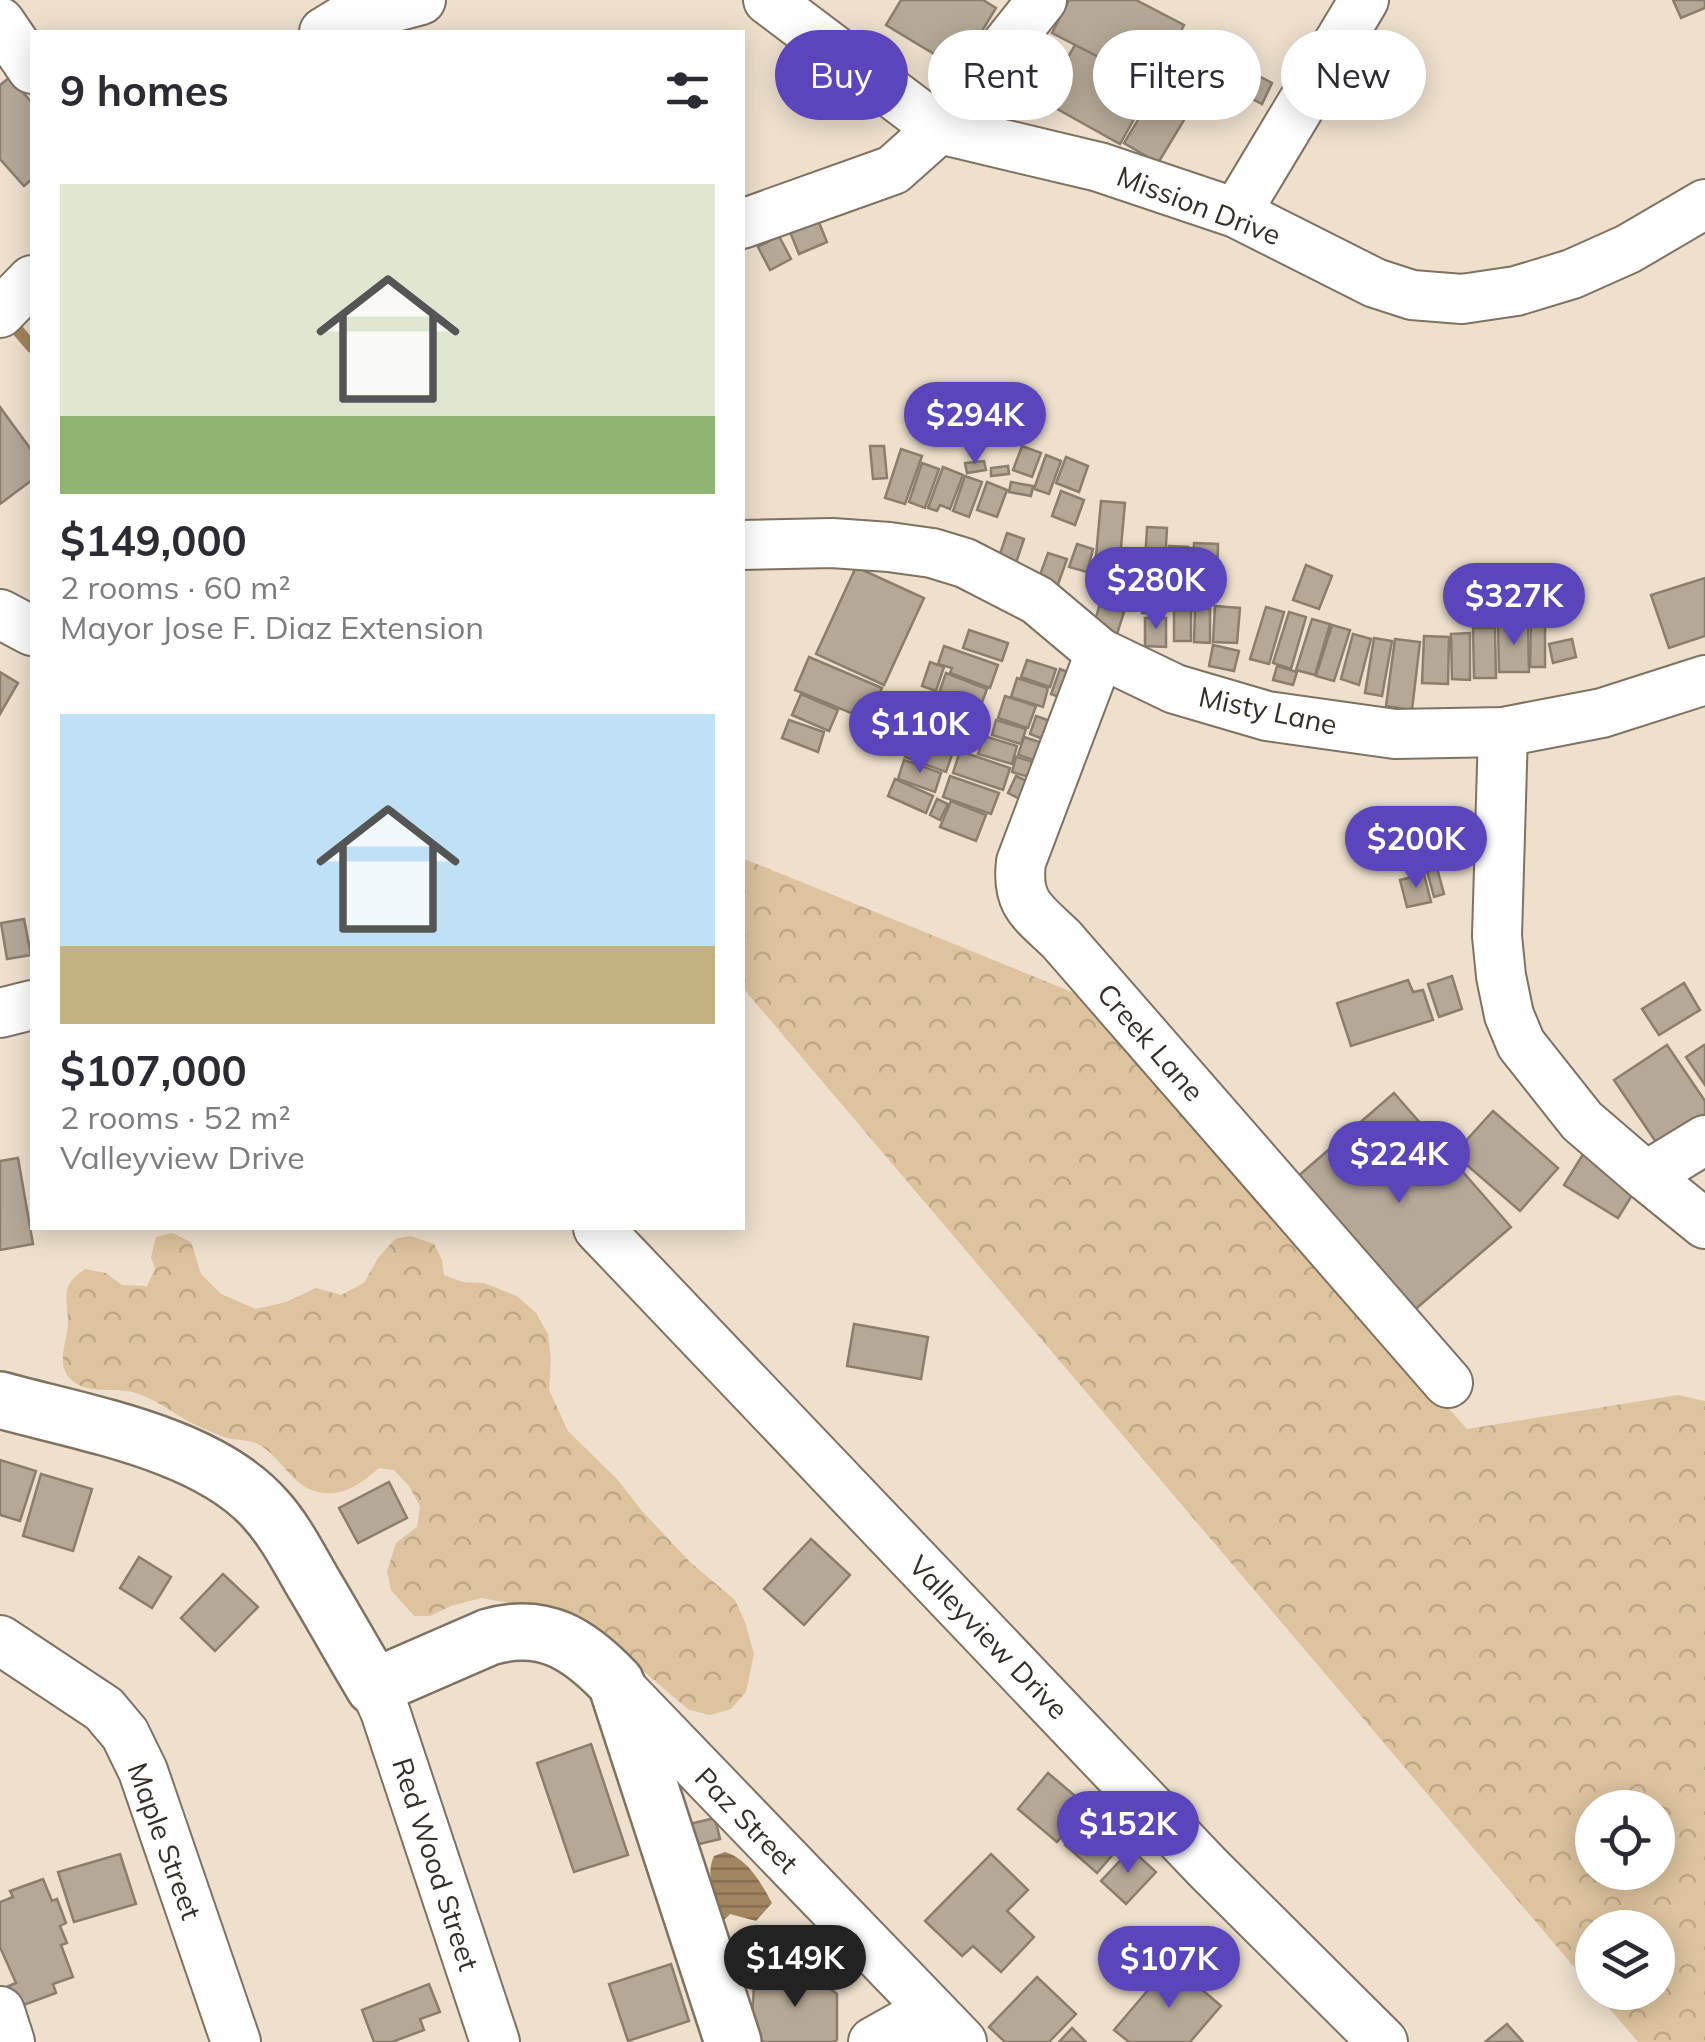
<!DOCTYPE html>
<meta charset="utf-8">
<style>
:root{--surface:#fff;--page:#f7f7f7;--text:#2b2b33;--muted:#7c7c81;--accent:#5b45bd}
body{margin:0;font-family:Mulish,sans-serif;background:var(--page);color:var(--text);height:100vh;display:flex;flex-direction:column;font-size:38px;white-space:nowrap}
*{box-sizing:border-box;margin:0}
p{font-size:32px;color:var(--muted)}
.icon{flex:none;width:55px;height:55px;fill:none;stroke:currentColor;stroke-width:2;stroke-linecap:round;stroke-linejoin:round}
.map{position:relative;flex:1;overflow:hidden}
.side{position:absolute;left:30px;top:30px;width:715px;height:1200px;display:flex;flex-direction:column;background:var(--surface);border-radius:0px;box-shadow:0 5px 25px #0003}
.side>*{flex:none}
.banner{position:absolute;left:775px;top:30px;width:780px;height:90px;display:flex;gap:20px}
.controls{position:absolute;left:1575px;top:1790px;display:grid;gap:20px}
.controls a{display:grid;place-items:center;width:100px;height:100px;border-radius:50%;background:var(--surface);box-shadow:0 5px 25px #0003;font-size:50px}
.price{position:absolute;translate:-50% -85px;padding:0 22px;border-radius:35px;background:var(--accent);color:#fff;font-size:32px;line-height:65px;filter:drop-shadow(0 2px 5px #0008)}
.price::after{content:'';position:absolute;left:50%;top:60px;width:30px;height:22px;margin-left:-15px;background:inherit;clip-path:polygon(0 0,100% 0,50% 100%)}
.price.current{background:#222;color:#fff}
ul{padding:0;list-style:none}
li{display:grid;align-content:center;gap:20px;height:530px;padding:0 30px}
li span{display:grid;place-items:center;height:310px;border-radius:0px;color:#555}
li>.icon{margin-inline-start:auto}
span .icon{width:180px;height:180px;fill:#fffc;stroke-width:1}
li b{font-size:42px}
h2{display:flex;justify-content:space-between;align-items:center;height:120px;padding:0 30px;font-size:42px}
.chip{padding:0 35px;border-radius:45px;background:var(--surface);box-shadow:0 5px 25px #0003;font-size:35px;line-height:90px}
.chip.current{background:var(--accent);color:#fff}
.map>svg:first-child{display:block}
.forest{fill:url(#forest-crowns);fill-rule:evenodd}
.water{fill:url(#water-rules)}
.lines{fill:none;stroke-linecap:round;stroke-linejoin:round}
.stream{stroke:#a2865f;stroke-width:12}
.building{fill:#b5a896;stroke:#8b7e6d;stroke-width:2.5}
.minor-casing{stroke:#7f7261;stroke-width:52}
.tertiary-casing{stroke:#7f7261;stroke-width:60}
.minor{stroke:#fff;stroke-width:48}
.tertiary{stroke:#fff;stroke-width:55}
.labels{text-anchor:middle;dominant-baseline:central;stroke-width:8;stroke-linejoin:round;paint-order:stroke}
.street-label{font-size:28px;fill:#342e27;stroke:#fff}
</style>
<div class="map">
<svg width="1705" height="2042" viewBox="0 0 1705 2042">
<defs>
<pattern id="forest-crowns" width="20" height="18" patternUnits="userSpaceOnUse" patternTransform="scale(2.5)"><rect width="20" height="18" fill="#ddc39e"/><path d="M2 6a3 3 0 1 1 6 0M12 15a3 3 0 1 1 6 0" fill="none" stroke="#bea888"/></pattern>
<pattern id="water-rules" width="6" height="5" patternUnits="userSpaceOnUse" patternTransform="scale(2.5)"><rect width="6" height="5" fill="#a2865f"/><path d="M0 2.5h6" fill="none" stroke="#856e4e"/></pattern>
</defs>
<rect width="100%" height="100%" fill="#eee0cd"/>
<g class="forest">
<path d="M742 858 1077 994 1467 1429 1678 1395 1705 1401V2042H1638L1596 1993 1658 1992V1928H1592V1988L743 988ZM1592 1808H1658V1872H1592Z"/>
<path d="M172 1233 191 1242 201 1274 221 1294 256 1309 286 1302 316 1288 341 1295 364 1283 378 1258 395 1239 410 1236 434 1244 442 1260 444 1275 462 1282 484 1283 517 1296 536 1313 548 1334 551 1360 549 1390 568 1431 617 1479 642 1511 690 1562 735 1600 745 1622 754 1654 746 1692 731 1709 710 1715 689 1710 614 1646 546 1609 481 1598 451 1606 430 1616H414L391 1590 387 1571 396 1543 417 1527 420 1506 409 1486 394 1470 379 1468C362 1483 342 1498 318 1492 291 1486 282 1457 258 1444 248 1439 233 1441 221 1436 207 1430 192 1424 179 1416 163 1406 151 1397 132 1392 110 1387 82 1396 67 1375 57 1361 68 1338 68 1322 67 1295 60 1286 85 1269L106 1273 122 1285 147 1286 155 1269 151 1257 156 1237Z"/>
</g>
<path class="water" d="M725 1852C747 1858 762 1884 772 1903L756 1921 730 1914 724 1920C717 1899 704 1877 714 1856Z"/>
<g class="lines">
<path class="stream" d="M8 319 32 347"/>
</g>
<g class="building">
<path d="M901 0H983L996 8 959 69 886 25Z"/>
<path d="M1069 0H1136L1184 25 1153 85 1052 33Z"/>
<path d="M1673 0H1705V8L1681 18Z"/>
<path d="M1075 45 1153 85 1120 144 1043 101Z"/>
<path d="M1247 70 1272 83 1262 104 1237 91Z"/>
<path d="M1167 72 1201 92 1158 163 1124 143Z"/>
<path d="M10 77 32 103V179L24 186 0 159V85Z"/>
<path d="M818 220 827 242 799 254 790 232Z"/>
<path d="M779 236 791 259 770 270 758 247Z"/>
<path d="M0 407 32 451V480L0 504Z"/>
<path d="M870 446H884L887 478 873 479Z"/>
<path d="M1022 446 1041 453 1032 477 1013 470Z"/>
<path d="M901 449 922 456 905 504 885 498Z"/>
<path d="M1046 455 1061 461 1049 494 1034 489Z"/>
<path d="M1066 457 1088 466 1079 492 1056 483Z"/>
<path d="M984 461 986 470 967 473 965 463Z"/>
<path d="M922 463 939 469 925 508 909 502Z"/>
<path d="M1008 466 1009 474 991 476V468Z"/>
<path d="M943 467 963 475 950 509 940 505 937 511 928 508Z"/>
<path d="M965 476 982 482 969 517 953 511Z"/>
<path d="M987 482 1007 490 997 517 977 510Z"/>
<path d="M1011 482 1033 486 1031 496 1009 492Z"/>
<path d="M1061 491 1084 500 1075 525 1052 516Z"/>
<path d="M1101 501 1125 503 1120 558 1096 556Z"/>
<path d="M1147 527 1167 528 1164 581 1144 580Z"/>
<path d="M1007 533 1024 539 1016 563 999 557Z"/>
<path d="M1194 543 1218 544 1217 587H1193Z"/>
<path d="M1077 544 1093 549 1087 572 1069 567Z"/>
<path d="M1169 546 1188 547 1186 589 1169 588Z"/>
<path d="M1048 553 1067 559 1056 590 1037 583Z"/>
<path d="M1306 565 1332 576 1319 609 1293 600Z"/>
<path d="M856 567 924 598 884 685 816 654Z"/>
<path d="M1122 578 1140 579 1139 607 1120 606Z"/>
<path d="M1705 578V636L1669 648 1651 595Z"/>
<path d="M1144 585 1162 586 1160 614 1142 613Z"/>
<path d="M1187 595 1188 609 1164 610V596Z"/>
<path d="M1100 604 1124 612 1117 634 1093 627Z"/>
<path d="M1215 606 1240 608 1237 643 1213 642Z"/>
<path d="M1266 607 1284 612 1269 664 1250 659Z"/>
<path d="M1195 608 1210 609V643L1194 642Z"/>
<path d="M1174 610 1191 611V641H1174Z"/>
<path d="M1289 612 1306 617 1291 669 1273 663Z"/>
<path d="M1145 618H1166V647L1145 646Z"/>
<path d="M1312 619 1330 624 1315 675 1296 670Z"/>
<path d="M1531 621H1545V667H1530Z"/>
<path d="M1332 625 1350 630 1334 681 1316 676Z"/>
<path d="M1498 625H1528L1529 672H1499Z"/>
<path d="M1473 628H1495L1496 678H1474Z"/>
<path d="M969 630 1008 643 1002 661 963 648Z"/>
<path d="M1470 633V680L1452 679 1451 634Z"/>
<path d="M1353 634 1371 639 1359 685 1341 679Z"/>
<path d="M1424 636 1449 637 1448 684 1422 683Z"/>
<path d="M1374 638 1392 641 1382 696 1365 693Z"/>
<path d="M1395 639 1420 642 1412 710 1386 706Z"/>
<path d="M1572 639 1576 657 1553 663 1549 644Z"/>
<path d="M1213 645 1239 651 1234 671 1209 666Z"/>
<path d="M944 646 998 665 990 688 950 673 952 668 938 664Z"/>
<path d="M809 657 882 688 868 720 795 690Z"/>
<path d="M1027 660 1056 669 1050 687 1021 677Z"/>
<path d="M930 662 944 667 936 691 922 686Z"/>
<path d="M1277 666 1297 672 1293 685 1273 680Z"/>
<path d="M1060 669 1078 676 1069 701 1051 694Z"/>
<path d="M0 672 18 683 0 714Z"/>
<path d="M946 673 987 689 980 708 939 693Z"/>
<path d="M1017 678 1048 688 1043 707 1011 697Z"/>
<path d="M801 694 838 710 829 731 792 715Z"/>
<path d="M936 695 971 709 964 729 928 715Z"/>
<path d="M1005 696 1036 706 1028 728 998 718Z"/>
<path d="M1036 716 1062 725 1056 744 1030 734Z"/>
<path d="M925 718 962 732 955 750 918 736Z"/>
<path d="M789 720 824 732 818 752 782 738Z"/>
<path d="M996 720 1026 729 1021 744 992 735Z"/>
<path d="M984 736 1017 746 1012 764 978 754Z"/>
<path d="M913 737 953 752 946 772 905 757Z"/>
<path d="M1024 737 1052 746 1047 764 1018 755Z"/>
<path d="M960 751 1010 768 1003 790 953 773Z"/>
<path d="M1016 757 1043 765 1039 780 1012 772Z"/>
<path d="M904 760 941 773 935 792 898 779Z"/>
<path d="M950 776 999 793 991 814 943 797Z"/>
<path d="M1016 776 1029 782 1022 800 1008 793Z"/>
<path d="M895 779 933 796 926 813 888 796Z"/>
<path d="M937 799 948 804 940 820 930 815Z"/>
<path d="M951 801 986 815 976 841 940 827Z"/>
<path d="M1437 868 1444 894 1434 897 1427 871Z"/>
<path d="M1424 874 1431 902 1407 907 1400 880Z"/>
<path d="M24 919 31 955 7 959 1 923Z"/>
<path d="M1452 976 1462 1009 1439 1017 1428 984Z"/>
<path d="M1408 980 1413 992 1423 990 1433 1020 1351 1046 1337 1003Z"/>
<path d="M1684 983 1700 1010 1659 1035 1642 1009Z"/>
<path d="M1667 1045 1705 1101V1118L1660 1148 1614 1080Z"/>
<path d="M1704 1045 1705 1047V1085L1686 1057Z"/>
<path d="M1394 1093 1511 1227 1404 1319 1288 1185Z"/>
<path d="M1493 1111 1558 1168 1520 1211 1454 1154Z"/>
<path d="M1585 1151 1639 1184 1618 1218 1564 1185Z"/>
<path d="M18 1158 33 1244 0 1250V1161Z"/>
<path d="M854 1324 928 1337 921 1379 847 1366Z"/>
<path d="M0 1460 36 1471 20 1521 0 1515Z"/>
<path d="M41 1474 92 1489 73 1551 23 1536Z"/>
<path d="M389 1482 407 1518 358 1543 339 1508Z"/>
<path d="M811 1539 850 1575 804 1625 764 1589Z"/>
<path d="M139 1557 171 1577 152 1608 120 1588Z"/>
<path d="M223 1574 258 1607 215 1651 181 1618Z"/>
<path d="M591 1744 628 1855 574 1872 537 1763Z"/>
<path d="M1048 1773 1087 1806 1057 1842 1018 1809Z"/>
<path d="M1094 1812 1126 1839 1097 1873 1065 1845Z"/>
<path d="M715 1818 720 1839 691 1846 685 1825Z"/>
<path d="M1131 1849 1156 1872 1126 1904 1101 1881Z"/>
<path d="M120 1854 136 1904 74 1922 58 1872Z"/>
<path d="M991 1854 1028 1890 1007 1911 1034 1937 1001 1972 973 1946 962 1956 925 1921Z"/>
<path d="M43 1879 52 1901 57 1899 66 1923 60 1926 67 1943 61 1945 73 1977 53 1984 56 1993 13 2009 4 1988 16 1983 0 1947V1902L13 1897 10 1891Z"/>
<path d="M1171 1963 1221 2006 1190 2042H1129L1114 2030Z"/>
<path d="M671 1964 689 2021 628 2041 609 1984Z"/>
<path d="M800 1967 837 1994V2040L832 2042H764L751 2032 754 1986Z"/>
<path d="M1037 1977 1076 2014 1049 2042H1005L989 2027Z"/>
<path d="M429 1984 440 2012 420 2019 424 2030 392 2042H374L362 2010Z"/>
<path d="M1507 2024 1523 2042H1485Z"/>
<path d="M1072 2028 1086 2042H1059Z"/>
</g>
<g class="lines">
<defs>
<g id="minor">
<path d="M768 0 939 129 1099 167 1236 213 1375 283 1412 295 1462 299 1516 291 1572 274 1628 249 1705 204"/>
<path d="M0 22 32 69"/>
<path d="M324 32 342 21 421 0"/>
<path d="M1236 213 1364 0"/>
<path d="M742 224 893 170 939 129 1042 0"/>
<path d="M0 313 32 280"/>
<path d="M742 545 832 543 889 547 932 553 965 563 1037 600 1100 653 1175 689 1267 716 1395 734 1503 732 1602 713 1705 680"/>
<path d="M0 614 32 631"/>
<path d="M1100 653 1021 862C1016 904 1033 912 1061 939L1448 1383"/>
<path d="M1503 732 1497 936 1501 976 1509 1015 1521 1044 1582 1121 1646 1176 1705 1224"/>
<path d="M0 1013 32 1005"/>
<path d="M1646 1176 1705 1140"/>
<path d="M598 1228 1208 1868 1383 2042"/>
<path d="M0 1640 104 1709 125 1734 143 1771 236 2042"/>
<path d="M617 1684 962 2042"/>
<path d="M374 1687 385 1711 495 2042"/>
<path d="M0 2011 10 2042"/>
<path d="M873 2042 930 2010 940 2039"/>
</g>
<path id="tertiary" d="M0 1400C83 1423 208 1443 266 1510 285 1531 298 1557 312 1581 333 1616 353 1652 374 1687L489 1637C544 1621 579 1644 616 1683L733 2042"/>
</defs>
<use href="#minor" class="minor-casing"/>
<use href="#tertiary" class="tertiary-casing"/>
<use href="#minor" class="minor"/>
<use href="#tertiary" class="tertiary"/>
</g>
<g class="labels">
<g class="street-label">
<text transform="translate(1199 205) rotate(21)">Mission Drive</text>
<text transform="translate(1268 710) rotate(12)">Misty Lane</text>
<text transform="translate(1151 1042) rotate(49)">Creek Lane</text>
<text transform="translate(989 1637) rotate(46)">Valleyview Drive</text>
<text transform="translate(747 1820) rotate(46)">Paz Street</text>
<text transform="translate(165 1841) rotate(70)">Maple Street</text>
<text transform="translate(436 1864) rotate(72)">Red Wood Street</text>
</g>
</g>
</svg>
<div class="controls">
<a><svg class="icon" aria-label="locate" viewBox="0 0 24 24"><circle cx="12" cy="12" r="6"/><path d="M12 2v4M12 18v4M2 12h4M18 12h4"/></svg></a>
<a><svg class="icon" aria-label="layers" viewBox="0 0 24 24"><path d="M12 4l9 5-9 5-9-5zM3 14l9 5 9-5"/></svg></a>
</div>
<b class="price" style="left:975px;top:467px">$294K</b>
<b class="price" style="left:1156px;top:632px">$280K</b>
<b class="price" style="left:1514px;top:648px">$327K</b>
<b class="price" style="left:920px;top:776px">$110K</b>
<b class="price" style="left:1416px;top:891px">$200K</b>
<b class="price" style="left:1399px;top:1206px">$224K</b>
<b class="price" style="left:1128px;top:1876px">$152K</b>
<b class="price current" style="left:795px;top:2010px">$149K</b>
<b class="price" style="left:1169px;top:2011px">$107K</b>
<div class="banner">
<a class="chip current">Buy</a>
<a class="chip">Rent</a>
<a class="chip">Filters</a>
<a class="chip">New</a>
</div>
<section class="side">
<h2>9 homes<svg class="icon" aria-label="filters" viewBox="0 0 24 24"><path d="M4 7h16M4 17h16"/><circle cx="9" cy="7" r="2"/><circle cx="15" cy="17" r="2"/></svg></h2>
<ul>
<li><span style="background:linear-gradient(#dfe7d0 75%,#8fb573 0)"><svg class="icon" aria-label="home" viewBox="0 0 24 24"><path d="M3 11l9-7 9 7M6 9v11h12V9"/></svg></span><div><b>$149,000</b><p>2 rooms · 60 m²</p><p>Mayor Jose F. Diaz Extension</p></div></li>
<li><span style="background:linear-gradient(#bfe0f5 75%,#c2b280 0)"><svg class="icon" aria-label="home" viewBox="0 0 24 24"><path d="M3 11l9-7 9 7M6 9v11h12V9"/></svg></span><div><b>$107,000</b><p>2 rooms · 52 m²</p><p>Valleyview Drive</p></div></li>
</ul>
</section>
</div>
